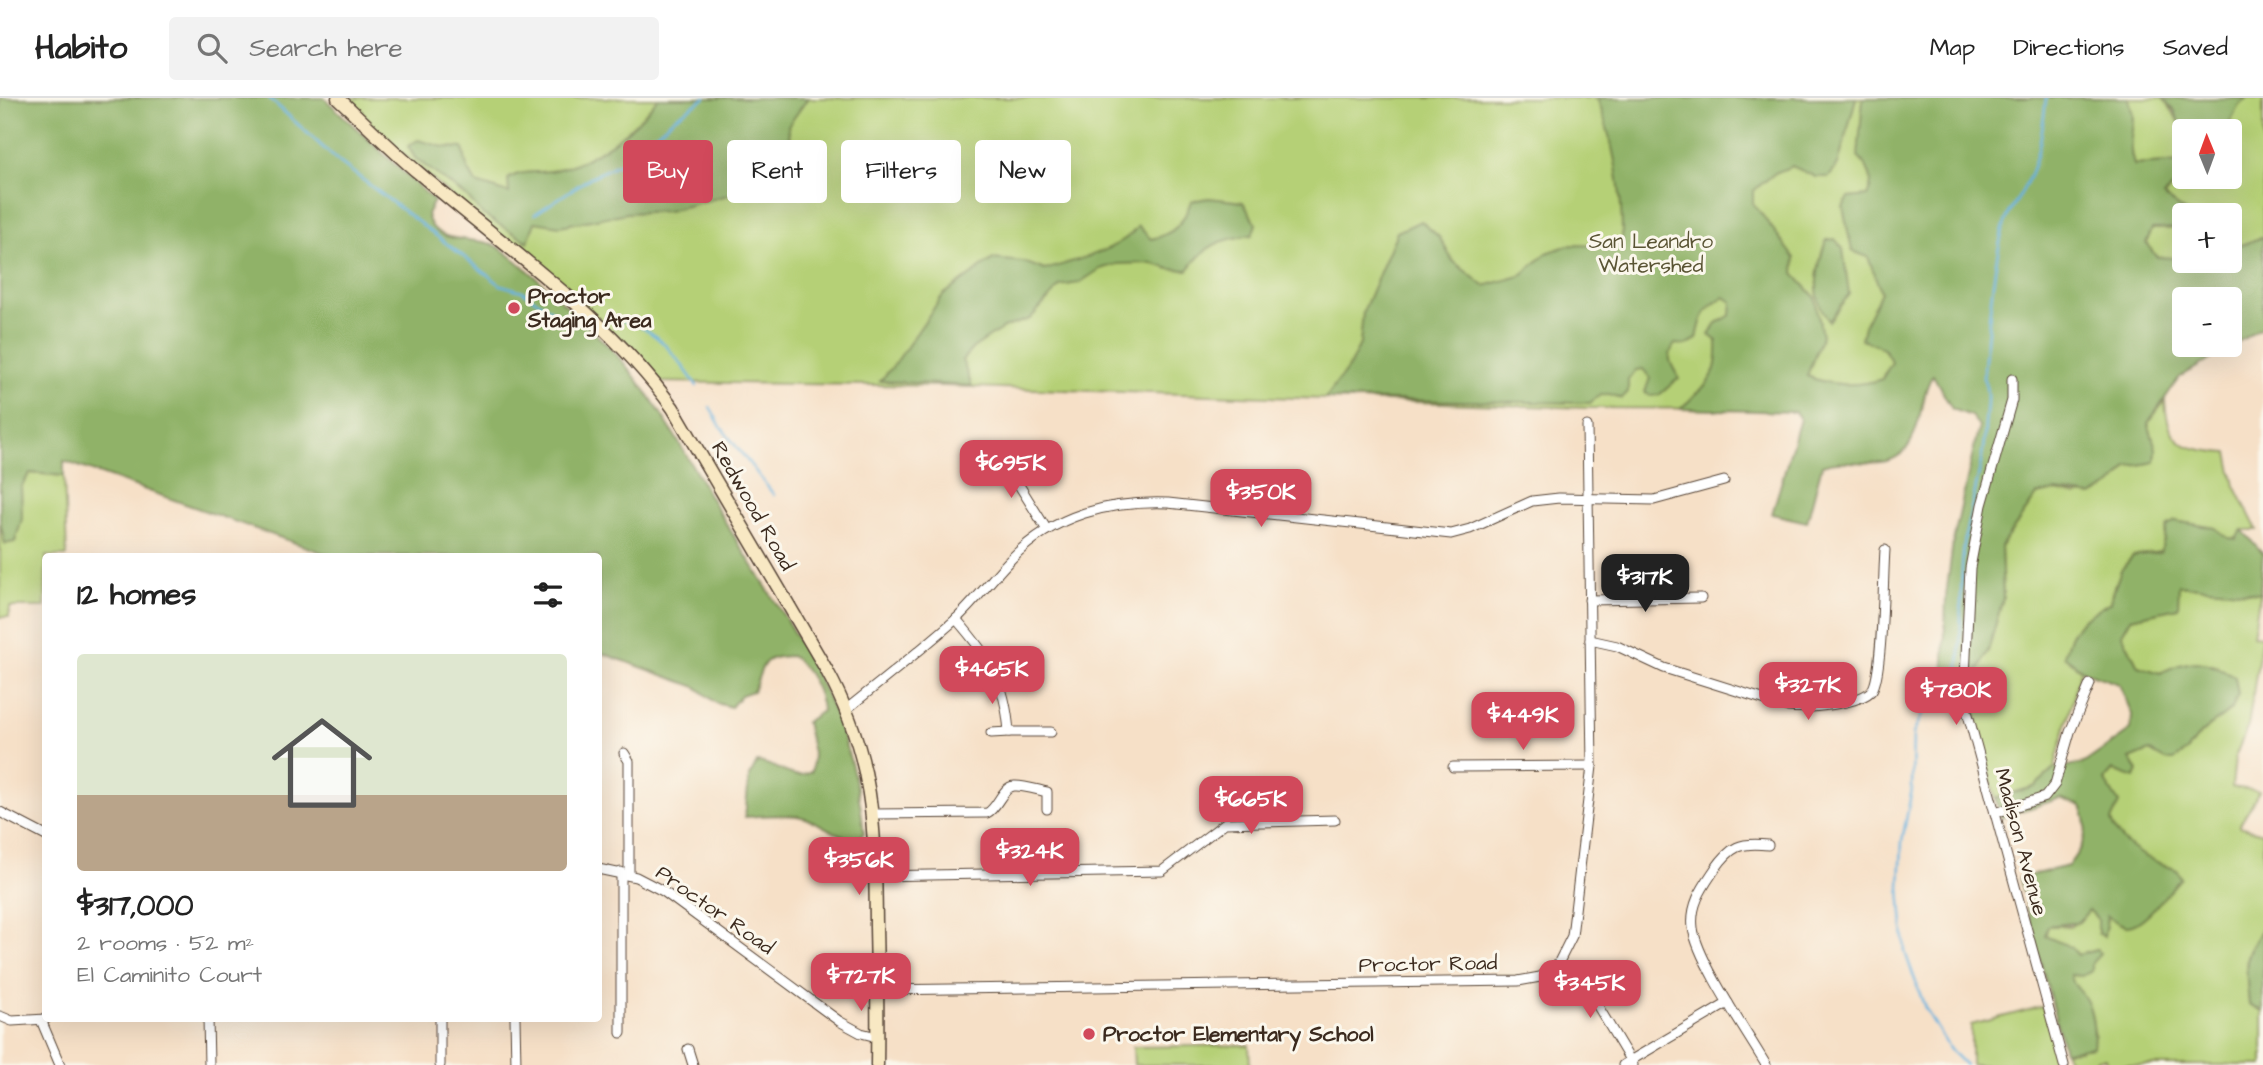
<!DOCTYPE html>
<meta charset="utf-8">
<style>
:root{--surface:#fff;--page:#f2f2f2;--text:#222;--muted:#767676;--line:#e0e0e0;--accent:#d1495b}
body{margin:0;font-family:"Architects Daughter",sans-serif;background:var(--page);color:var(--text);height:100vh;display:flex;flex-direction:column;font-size:26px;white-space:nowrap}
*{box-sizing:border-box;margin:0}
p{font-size:23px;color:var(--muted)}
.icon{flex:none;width:38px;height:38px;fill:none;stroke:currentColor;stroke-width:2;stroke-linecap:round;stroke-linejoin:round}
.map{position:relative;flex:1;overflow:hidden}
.sheet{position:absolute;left:42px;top:455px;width:560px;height:469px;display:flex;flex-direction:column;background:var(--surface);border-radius:7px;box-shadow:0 7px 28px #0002}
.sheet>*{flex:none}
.guide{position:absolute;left:623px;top:42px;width:665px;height:63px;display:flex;gap:14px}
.needle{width:46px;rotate:359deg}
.buttons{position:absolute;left:2172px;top:21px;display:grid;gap:14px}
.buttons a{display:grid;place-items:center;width:70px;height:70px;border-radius:7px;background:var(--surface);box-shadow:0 7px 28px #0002;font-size:35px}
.price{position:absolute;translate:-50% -60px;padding:0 16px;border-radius:14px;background:var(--accent);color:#fff;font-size:23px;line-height:46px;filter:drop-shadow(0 2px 4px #0008)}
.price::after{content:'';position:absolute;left:50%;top:42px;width:21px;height:16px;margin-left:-10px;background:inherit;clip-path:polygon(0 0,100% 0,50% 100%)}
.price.selected{background:#222;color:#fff}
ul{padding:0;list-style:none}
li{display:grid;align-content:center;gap:14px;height:371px;padding:0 35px}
li span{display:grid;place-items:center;height:217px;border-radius:7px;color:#555}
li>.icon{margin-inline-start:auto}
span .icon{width:126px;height:126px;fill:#fffc;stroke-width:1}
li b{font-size:30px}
h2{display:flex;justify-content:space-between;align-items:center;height:84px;padding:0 35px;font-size:30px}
.tag{padding:0 24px;border-radius:7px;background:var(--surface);box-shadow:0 7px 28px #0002;font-size:24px;line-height:63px}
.tag.selected{background:var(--accent);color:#fff}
header{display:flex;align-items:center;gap:42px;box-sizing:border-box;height:98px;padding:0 35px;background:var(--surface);border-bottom:2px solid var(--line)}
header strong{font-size:33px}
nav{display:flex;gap:38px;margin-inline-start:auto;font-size:24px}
.search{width:490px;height:63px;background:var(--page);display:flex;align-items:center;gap:18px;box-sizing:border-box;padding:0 24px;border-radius:7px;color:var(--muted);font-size:26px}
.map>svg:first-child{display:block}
.green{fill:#b5d076;stroke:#787d4a;stroke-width:2}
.forest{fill:#90b267;stroke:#666e42;stroke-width:2;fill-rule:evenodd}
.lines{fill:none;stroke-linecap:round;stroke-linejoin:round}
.stream{stroke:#65b1de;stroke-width:2.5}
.street-casing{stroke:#574537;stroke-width:11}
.secondary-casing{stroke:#574537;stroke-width:15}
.street{stroke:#fff;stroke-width:9}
.secondary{stroke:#f8e8c3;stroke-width:12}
.poi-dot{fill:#d1495b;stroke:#fbf7ec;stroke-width:2.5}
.labels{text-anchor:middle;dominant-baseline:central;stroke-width:6;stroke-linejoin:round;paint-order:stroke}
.park-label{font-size:21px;fill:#5a5434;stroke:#fbf7ec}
.poi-label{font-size:21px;font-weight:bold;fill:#3b2a1e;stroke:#fbf7ec;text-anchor:start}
.street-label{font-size:21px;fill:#3b2a1e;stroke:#fbf7ec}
</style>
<header>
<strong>Habito</strong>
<div class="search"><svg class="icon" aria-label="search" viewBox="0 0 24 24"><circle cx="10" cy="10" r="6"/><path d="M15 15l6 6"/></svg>Search here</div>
<nav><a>Map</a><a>Directions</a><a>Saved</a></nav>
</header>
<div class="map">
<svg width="2263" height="967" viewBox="0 0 2263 967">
<rect width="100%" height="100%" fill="#fbf7ec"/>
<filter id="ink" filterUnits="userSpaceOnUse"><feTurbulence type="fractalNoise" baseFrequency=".0143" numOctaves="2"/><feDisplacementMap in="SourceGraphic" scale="14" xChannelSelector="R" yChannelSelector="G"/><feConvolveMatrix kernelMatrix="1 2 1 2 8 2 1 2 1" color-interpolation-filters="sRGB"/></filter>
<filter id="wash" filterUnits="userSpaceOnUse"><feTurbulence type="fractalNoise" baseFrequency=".00686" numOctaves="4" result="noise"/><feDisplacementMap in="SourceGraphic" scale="28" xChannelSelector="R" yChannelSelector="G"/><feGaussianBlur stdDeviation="1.57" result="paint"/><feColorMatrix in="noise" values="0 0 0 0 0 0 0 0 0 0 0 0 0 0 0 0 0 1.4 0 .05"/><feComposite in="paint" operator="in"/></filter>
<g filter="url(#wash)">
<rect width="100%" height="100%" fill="#f6e0c7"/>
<g class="green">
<path d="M338 0H1981L1922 312 1589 310 943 288 654 284 601 227Z"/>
<path d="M2128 0H2163C2182 25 2184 32 2184 64L2134 67C2124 38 2140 28 2128 0Z"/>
<path d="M2248 0H2263V139L2230 151V117H2190L2163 98 2181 83 2184 68V79H2230V33H2225L2226 29 2239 7Z"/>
<path d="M2184 130V160H2157L2146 145 2152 131Z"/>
<path d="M2165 303C2168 349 2187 351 2228 355L2235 388 2257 432H2242L2236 441 2228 440 2215 430 2175 423 2167 429 2161 454 2133 458 2121 472 2110 504 2083 521 2071 537 2064 558 2081 572 2054 671 2034 689 1995 700 1970 590 1988 553 2003 500 2001 448 2037 397 2056 393 2077 398 2112 387 2128 369 2155 364 2156 351 2148 325Z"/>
<path d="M30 375 64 378 67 458H46L45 509H10L9 519H0V423L5 445 22 421 21 389Z"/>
<path d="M2178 487 2260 495 2253 537 2262 538 2248 628 2235 659 2232 689 2259 693 2239 728 2263 735V824C2261 838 2254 843 2248 855 2244 864 2248 895 2249 906L2263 913V967H2108L2106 960 2097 961 2091 967 2069 964 2064 953 2080 952 2095 937 2087 907 2073 887 2070 876 2092 865 2096 852 2078 857 2045 838 2048 828H2070L2089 812 2098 821V835L2106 828 2107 817 2124 828C2150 819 2168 798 2177 772 2156 764 2116 749 2111 725 2108 706 2114 701 2104 682L2113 672 2121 674 2130 661 2149 653 2165 662 2187 653 2201 635 2232 611 2219 569C2195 561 2182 564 2160 575L2138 568 2122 536 2131 520 2178 510Z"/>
<path d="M2044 908 2060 967H1971V927Z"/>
<path d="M1249 947 1250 967H1134L1133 949Z"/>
</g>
<g class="forest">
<path d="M0 0H324L434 103 427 116C433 151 478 136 498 149 530 170 572 214 601 241 646 284 678 342 709 397 775 510 851 598 864 735L860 739C835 743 821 721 797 718 780 716 762 718 745 719L749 680 757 664C777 665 793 686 812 673L813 655 806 624 822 613C821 594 807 568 791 558 757 559 765 568 753 593L741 597 731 609 716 605 696 589 599 554 598 458H332L64 363V378L30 375 21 389 22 421 15 444 5 446 0 423Z"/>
<path d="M658 0H808L788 28 792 54 777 79 743 93 668 113 627 115 560 128 535 124 528 144 482 116 468 100 415 60 408 48 418 42 444 49 463 50 467 69 476 85 509 95 508 81C522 71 538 76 555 72 595 63 634 32 658 0Z"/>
<path d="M1597 0H1856L1838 67 1829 79H1816L1792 68 1775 75 1753 93V105L1795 160 1794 176 1815 199 1822 238 1807 278C1830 288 1857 289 1882 281L1892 264 1883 250 1861 241 1864 228 1881 194 1868 159 1852 153 1843 109 1849 100 1867 98C1875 82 1870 71 1858 59L1863 0H2128C2140 28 2124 38 2134 67L2184 64 2181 83 2163 98 2190 117H2184V130L2152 131 2146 145 2157 159 2230 163V151L2263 139V229L2179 280 2148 325 2156 351 2155 364 2128 369 2112 387 2092 398 2056 393 2037 397 2001 448 2003 500 1988 553 1970 590 1943 595 1946 498 1953 444 1979 328 1971 318 1952 311 1933 277C1915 303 1926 358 1881 364 1861 367 1842 360 1822 367L1807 424 1772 416 1800 321 1795 314 1681 311C1706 284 1719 285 1717 243L1709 237 1717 225 1731 217 1732 204 1724 199C1704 210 1701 219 1697 241L1686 247 1675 246C1665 260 1671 266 1679 280L1659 297 1651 298 1645 294 1650 280 1643 271 1636 272 1628 282V294L1621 301C1608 293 1601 295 1590 305L1325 301 1350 267 1360 246 1363 214 1397 134 1421 123 1439 139 1453 163 1484 188 1520 178 1547 155 1569 147 1622 148C1623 98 1615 47 1597 0ZM2184 201H2230V247H2184Z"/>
<path d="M2248 0 2239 7 2225 33H2184V39L2175 13 2163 1Z"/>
<path d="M1209 100 1243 104 1256 126 1252 137C1221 141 1205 147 1188 172L1170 171 1151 165 1117 166 1100 171 1079 185 1060 188 1030 221 1003 230 973 250 962 262 972 288 880 283 895 266 943 197 993 161 1024 164 1045 172C1074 162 1119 154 1138 128L1151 141C1174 136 1183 126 1191 103Z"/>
<path d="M1835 141 1843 151 1849 196 1829 223C1810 199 1817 169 1826 142Z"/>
<path d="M2175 423 2215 430 2228 440 2236 441 2242 432 2263 455 2260 495 2179 487 2178 510 2131 520 2122 536 2138 568 2160 575C2192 559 2204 561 2235 579L2238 596 2232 611 2201 635 2187 653 2174 662H2165L2149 653 2130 661 2138 673 2135 680 2113 672 2104 682 2119 705 2111 723C2120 750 2152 763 2177 772L2181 780C2169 792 2143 829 2127 828 2120 827 2113 822 2107 818L2104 839 2098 835V821L2089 812 2079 824 2048 828 2045 838 2071 849 2078 857 2096 852 2100 855 2092 865V873L2081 878 2071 877C2073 887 2077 889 2083 897 2093 911 2095 933 2093 949L2064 953 2019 780 2068 768C2083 749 2092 732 2081 708L2060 700 2001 720 1995 700 2034 689 2054 671 2084 665 2131 632 2132 616 2119 586 2085 574 2064 558 2071 537 2083 521 2110 504 2121 472 2133 458 2161 454 2167 429Z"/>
<path d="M2263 822V913L2249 906C2248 895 2244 863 2249 854 2255 842 2261 837 2263 822Z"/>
</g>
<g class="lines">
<g class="stream">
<path d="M269 0 338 63 501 187 522 193 564 221"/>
<path d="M535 116 591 79 621 65 674 20 705 0"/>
<path d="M613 222C652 222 677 259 697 288"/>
<path d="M710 309 721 329 774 397"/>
<path d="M1965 967 1950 952 1925 910 1905 854 1900 790 1902 743 1912 691 1913 636 1924 612 1956 591C1965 539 1957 486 1966 434 1973 399 1984 364 1985 327 1986 312 1990 293 1983 280 1989 230 1991 179 2003 131 2007 114 2018 103 2025 88 2039 61 2043 30 2046 0"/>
</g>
</g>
</g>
<g filter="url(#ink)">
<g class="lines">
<defs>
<g id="street">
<path d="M2012 281V302L1982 407 1970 470 1964 602 2064 967"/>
<path d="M1010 361 1014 379 1047 432"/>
<path d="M1589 502 1701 500"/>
<path d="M956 521C990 560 1005 582 1009 634H1051"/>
<path d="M1590 542 1617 548 1664 570 1788 609C1806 611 1861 606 1872 592 1883 578 1883 476 1885 452"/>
<path d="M848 610C884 581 920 553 955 522 976 503 992 480 1012 460 1055 416 1109 403 1168 405L1451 436 1470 431 1532 403 1559 400 1654 402 1724 383"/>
<path d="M991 635 1009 634"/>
<path d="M624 655 629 663V777"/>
<path d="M1453 669 1592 668"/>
<path d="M0 714 46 738"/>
<path d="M1995 715 2045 699 2055 686 2070 634 2090 586"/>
<path d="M872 716 987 715C998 710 1002 689 1014 688 1023 687 1037 692 1047 694V711"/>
<path d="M598 771 636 779 663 793 839 923 861 935 877 939"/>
<path d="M621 774V935"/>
<path d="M875 778 1162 773 1225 725 1335 722"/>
<path d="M1557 868 1596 905 1633 967"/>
<path d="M877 892 1518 883 1540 879 1557 868 1572 838 1592 668 1587 328"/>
<path d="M0 918 12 923 46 921"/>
<path d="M208 920 209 967"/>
<path d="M440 920V967"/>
<path d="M515 920 516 967"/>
<path d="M41 922 60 967"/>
<path d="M688 951 693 967"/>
<path d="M1623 967 1728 905"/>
<path d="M1766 967C1748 936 1697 862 1693 830 1690 806 1703 789 1715 771 1731 748 1740 744 1768 747"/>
</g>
<path id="secondary" d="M338 0C365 25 391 52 420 76 507 151 605 216 673 310L826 571C875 660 875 729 876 828 877 875 878 921 877 967"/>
</defs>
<use href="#street" class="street-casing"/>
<use href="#secondary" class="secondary-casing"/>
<use href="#street" class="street"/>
<use href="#secondary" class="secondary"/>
</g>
</g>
<g class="poi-dot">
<circle cx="514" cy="210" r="7"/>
<circle cx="1089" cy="936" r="7"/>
</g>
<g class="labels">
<g class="park-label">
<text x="1651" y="143">San Leandro<tspan x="1651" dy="24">Watershed</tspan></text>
</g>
<g class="poi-label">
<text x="528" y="198">Proctor<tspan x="528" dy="24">Staging Area</tspan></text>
<text x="1103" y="936">Proctor Elementary School</text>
</g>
<g class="street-label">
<text transform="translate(753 408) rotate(60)">Redwood Road</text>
<text transform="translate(2021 744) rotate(75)">Madison Avenue</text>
<text transform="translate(715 812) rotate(35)">Proctor Road</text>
<text transform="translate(1428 866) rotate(-1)">Proctor Road</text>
</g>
</g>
</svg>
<div class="buttons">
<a><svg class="needle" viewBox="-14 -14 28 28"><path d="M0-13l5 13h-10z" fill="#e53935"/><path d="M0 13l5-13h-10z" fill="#767676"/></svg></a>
<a>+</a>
<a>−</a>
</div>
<b class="price" style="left:1011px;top:402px">$695K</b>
<b class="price" style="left:1261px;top:431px">$350K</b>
<b class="price selected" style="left:1645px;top:516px">$317K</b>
<b class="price" style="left:992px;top:608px">$465K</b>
<b class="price" style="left:1808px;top:624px">$327K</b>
<b class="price" style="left:1956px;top:629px">$780K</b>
<b class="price" style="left:1523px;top:654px">$449K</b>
<b class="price" style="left:1251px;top:738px">$665K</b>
<b class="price" style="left:1030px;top:790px">$324K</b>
<b class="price" style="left:859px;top:799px">$356K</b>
<b class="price" style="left:861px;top:915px">$727K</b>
<b class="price" style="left:1590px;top:922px">$345K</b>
<div class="guide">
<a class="tag selected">Buy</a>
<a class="tag">Rent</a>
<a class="tag">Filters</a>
<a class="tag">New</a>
</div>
<section class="sheet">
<h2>12 homes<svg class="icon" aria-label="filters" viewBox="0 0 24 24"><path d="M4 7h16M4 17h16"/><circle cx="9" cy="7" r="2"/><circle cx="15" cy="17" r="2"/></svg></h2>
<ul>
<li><span style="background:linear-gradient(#dfe7d0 65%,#b9a48a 0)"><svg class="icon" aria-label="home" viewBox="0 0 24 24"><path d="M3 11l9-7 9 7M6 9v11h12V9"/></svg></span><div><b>$317,000</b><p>2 rooms · 52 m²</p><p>El Caminito Court</p></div></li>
</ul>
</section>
</div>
